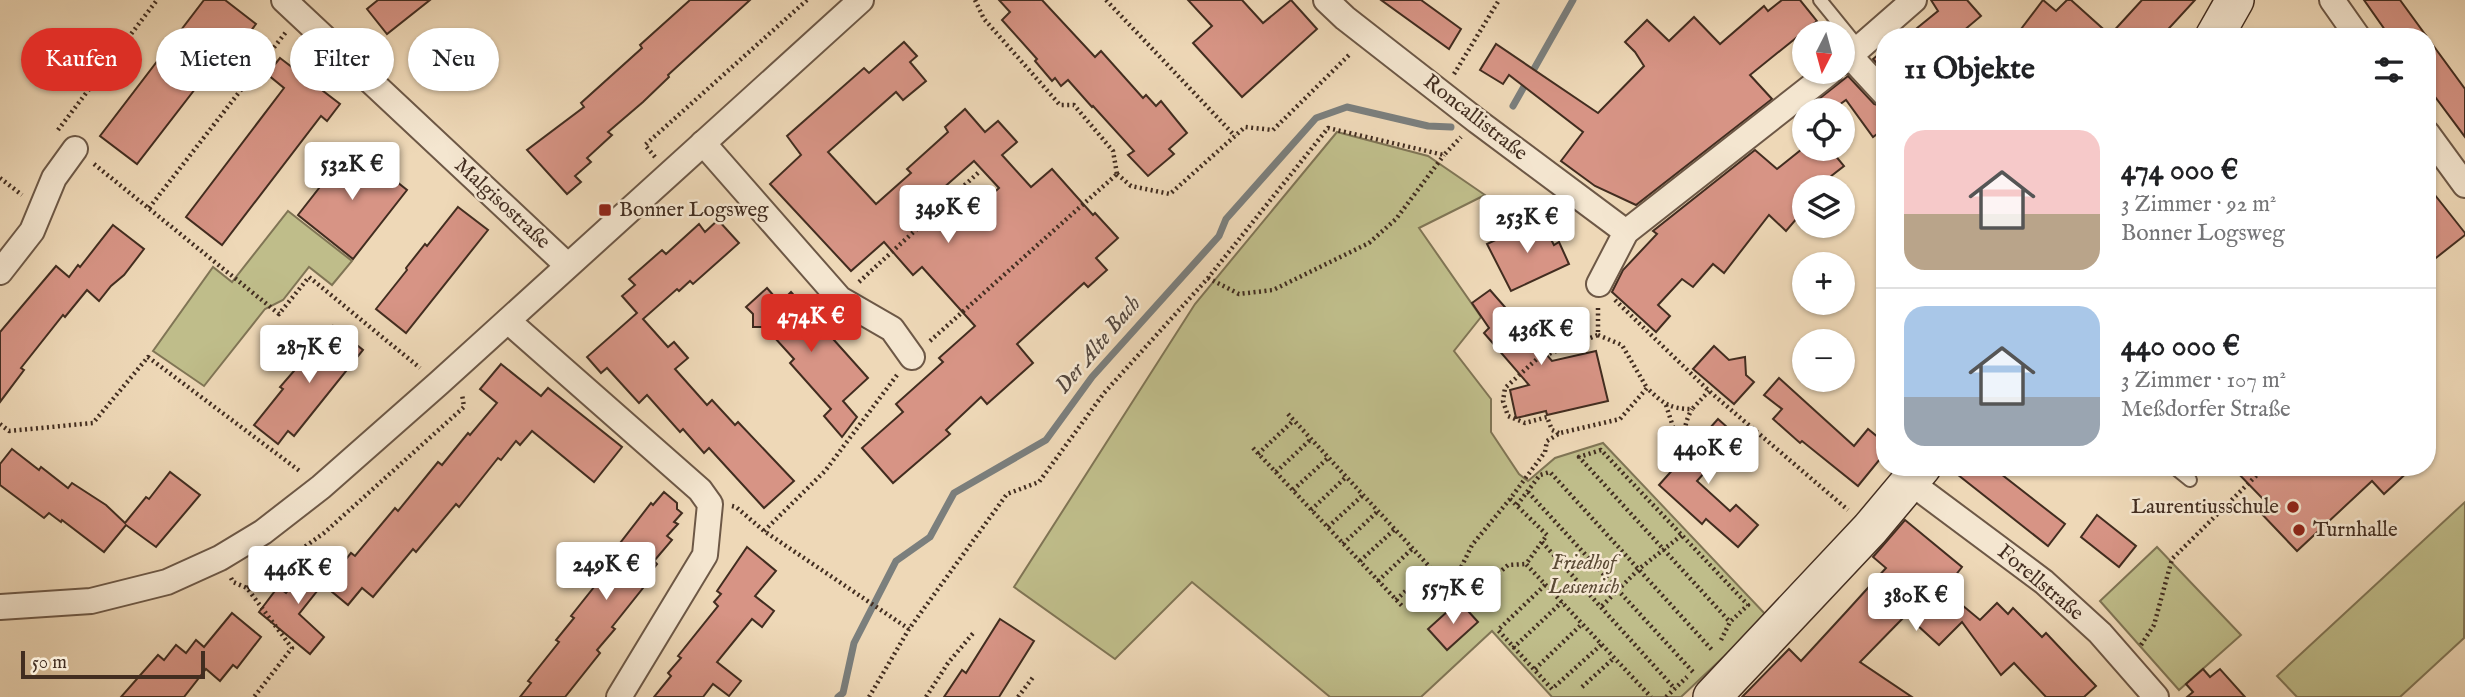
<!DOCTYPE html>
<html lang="de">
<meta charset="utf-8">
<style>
:root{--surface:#fff;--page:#f2f2f2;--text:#202124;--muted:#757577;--line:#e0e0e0;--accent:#d93025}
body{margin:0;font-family:"IM FELL English",serif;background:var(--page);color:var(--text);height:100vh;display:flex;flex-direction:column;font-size:26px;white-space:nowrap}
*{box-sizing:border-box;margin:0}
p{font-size:23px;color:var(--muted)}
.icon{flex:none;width:38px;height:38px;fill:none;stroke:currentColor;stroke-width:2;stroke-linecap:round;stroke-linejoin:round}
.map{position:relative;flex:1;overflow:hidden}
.details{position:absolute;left:1876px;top:28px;width:560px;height:448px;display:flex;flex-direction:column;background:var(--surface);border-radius:28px;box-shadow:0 2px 5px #0004}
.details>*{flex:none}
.top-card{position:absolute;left:21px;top:28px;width:665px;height:63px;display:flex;gap:14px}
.needle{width:46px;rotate:186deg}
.tools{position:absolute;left:1792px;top:21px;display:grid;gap:14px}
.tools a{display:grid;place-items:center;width:63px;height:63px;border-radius:50%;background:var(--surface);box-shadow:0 2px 5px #0004;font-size:35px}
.scale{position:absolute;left:21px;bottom:18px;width:184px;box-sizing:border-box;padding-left:7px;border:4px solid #422d20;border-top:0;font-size:19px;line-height:24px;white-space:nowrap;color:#422d20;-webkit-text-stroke:5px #f4e6d0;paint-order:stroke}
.price{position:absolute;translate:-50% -60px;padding:0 16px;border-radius:7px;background:#fff;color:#222;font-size:23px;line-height:46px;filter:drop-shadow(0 2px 4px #0008)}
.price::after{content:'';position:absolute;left:50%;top:42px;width:21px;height:16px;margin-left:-10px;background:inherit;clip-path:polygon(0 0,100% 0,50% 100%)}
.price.active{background:var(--accent);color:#fff}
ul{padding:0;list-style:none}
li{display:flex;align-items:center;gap:21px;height:175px;padding:0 28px}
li+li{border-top:2px solid var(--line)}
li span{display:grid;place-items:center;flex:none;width:196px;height:140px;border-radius:21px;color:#555}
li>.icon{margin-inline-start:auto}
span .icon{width:84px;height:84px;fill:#fffc;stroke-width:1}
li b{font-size:30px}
h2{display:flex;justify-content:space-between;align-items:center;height:84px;padding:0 28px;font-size:30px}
.chip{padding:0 24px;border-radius:32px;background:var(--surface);box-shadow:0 2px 5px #0004;font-size:24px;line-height:63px}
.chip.active{background:var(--accent);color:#fff}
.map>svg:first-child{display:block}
.green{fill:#bfbd8a;stroke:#807555;stroke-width:2}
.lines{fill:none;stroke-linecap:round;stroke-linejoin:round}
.stream{stroke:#7b7f7d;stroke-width:7}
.building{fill:#d79485;stroke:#422d20;stroke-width:2;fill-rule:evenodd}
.lane-casing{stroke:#6d5846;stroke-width:16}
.street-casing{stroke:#6d5846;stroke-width:28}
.secondary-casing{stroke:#422d20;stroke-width:40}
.path{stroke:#422d20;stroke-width:4.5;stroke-dasharray:2 3.5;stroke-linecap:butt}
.lane{stroke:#f4e6d0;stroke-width:12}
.street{stroke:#f4e6d0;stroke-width:24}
.secondary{stroke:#f4e6d0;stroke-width:37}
.poi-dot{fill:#8f2418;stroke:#f4e6d0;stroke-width:2.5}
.labels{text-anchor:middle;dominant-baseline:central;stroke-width:5;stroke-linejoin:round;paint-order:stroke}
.street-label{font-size:21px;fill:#422d20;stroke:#f4e6d0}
.poi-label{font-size:21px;fill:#422d20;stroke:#f4e6d0;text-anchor:start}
.park-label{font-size:21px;font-style:italic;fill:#5b4a35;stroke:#f4e6d0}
.water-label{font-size:23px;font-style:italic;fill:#55483f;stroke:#f4e6d0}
</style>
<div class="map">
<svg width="2465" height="697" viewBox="0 0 2465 697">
<rect width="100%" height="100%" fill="#eed8b7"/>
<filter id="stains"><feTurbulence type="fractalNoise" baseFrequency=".00286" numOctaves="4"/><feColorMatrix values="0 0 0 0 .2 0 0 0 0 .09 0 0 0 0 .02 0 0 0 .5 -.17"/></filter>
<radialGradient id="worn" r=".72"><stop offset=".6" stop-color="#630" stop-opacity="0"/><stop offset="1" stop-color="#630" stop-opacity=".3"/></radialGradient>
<g class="green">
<path d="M1337 132 1428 156 1485 195 1419 228 1481 317 1454 351 1491 399V432L1519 474 1528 481 1555 458 1603 443 1767 616 1681 697H1552L1492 631 1421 697H1330L1192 582 1115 659 1014 587 1195 304Z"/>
<path d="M288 211 352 261 332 285 309 267 283 300 265 309 204 386 153 351 213 267 232 282Z"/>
<path d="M2465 502 2464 638 2400 697H2297L2277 676Z"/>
<path d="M2157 547 2241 635 2179 690 2100 601Z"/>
</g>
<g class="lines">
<g class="stream">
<path d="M1513 106 1573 0"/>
<path d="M838 697 843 693 854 643 896 561 930 537 954 493 1046 440 1092 377 1219 236 1226 219 1316 118 1347 107 1428 126 1451 127"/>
</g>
</g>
<g class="building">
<path d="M204 0H225L256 24 243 41 236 36 137 164 100 136Z"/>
<path d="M378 0H430L387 34 367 9Z"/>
<path d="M690 0H750L668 75 669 77 643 102 608 132 612 135 587 158 591 162 575 176 581 182 567 194 527 150 584 107 581 103 642 48 640 45Z"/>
<path d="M999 0H1042L1095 57 1101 51 1143 98 1146 95 1156 106 1161 101 1187 133 1169 149 1174 154 1148 176 1128 155 1134 151 1093 106 1092 107 1068 80 1061 86 1055 78 1052 81 1035 61 1037 59 1002 20 1010 12Z"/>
<path d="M1188 0H1242L1263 23 1291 0 1317 29 1242 97 1193 43 1212 26Z"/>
<path d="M1381 0H1421L1461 29 1449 49Z"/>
<path d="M1782 0H1800L1817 21 1750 75 1772 99 1636 205 1595 186 1561 161 1583 132 1509 75 1503 84 1480 70 1496 44 1598 113 1644 66 1635 52 1625 42 1647 20 1669 41 1694 17 1720 44 1764 6 1768 11Z"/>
<path d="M1931 0H1967L1981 16 1956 37H1906L1938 11Z"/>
<path d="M2043 0 2056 11 2067 0H2071L2110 35 2142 0H2195L2161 37H2015Z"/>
<path d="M2364 0H2400L2427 37H2390Z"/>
<path d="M2427 37 2465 89V137L2427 86Z"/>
<path d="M904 42 917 56 910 62 926 81 903 100 896 92 828 152 876 204 911 173 907 169 948 132 945 127 965 109 985 132 998 121 1017 142 1002 155 1031 187 1052 169 1093 215 1095 213 1118 238 1096 258 1107 270 1088 287 1084 283 1017 344 1033 363 987 404 981 397 946 430 950 434 893 483 862 448 903 412 896 404 943 362 939 358 975 326 922 267 913 275 884 242 851 271 770 184 801 155 787 136 864 68 869 73ZM974 161 999 188 959 226 933 197Z"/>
<path d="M1885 49V72L1873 59Z"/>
<path d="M280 58 340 104 327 121 321 116 222 245 186 217 284 88 267 74Z"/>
<path d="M1848 76 1874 104 1885 108V128L1873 137 1846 100 1832 110H1805Z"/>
<path d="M352 146 407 190 353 259 298 215Z"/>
<path d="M1802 149H1830L1844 166 1817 187H1804V210L1786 231 1769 215 1724 273 1713 264 1693 287 1682 279 1658 305 1670 316 1656 332 1612 292 1623 270 1657 234 1653 231 1755 150 1777 169Z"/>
<path d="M2427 185 2465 233V235L2427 265Z"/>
<path d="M458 207 488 230 406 333 376 309 407 270 406 268 425 244 427 246Z"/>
<path d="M1540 219 1554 245 1559 242 1569 264 1511 291 1487 244Z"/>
<path d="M718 220 739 243 693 284 690 281 679 291 677 289 643 319 668 347 674 342 688 358 675 369 707 405 712 400 735 425 738 422 794 481 764 508 709 448 704 453 683 429 680 432 647 395 639 403 607 368 601 373 587 357 637 313 622 296 635 285 629 279 662 250 666 254 699 224 705 232Z"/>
<path d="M113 225 144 249 124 275 111 286 99 301 87 290 65 317 63 315 21 368 24 370 0 402V332L56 266 69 277 78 265 80 267Z"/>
<path d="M767 288 780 303 791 292 868 378 843 401 857 417 842 437 824 416 831 409 790 363 794 359 765 327H753V314L746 307Z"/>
<path d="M1490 290 1552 361 1596 351 1608 401 1547 415 1546 411 1516 418 1510 390 1529 385 1484 333 1489 328 1472 303Z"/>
<path d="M333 326 363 350 294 436 288 431 278 444 254 425 283 389 280 387Z"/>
<path d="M1714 346 1729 360 1745 357 1746 375 1754 382 1734 404 1693 369Z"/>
<path d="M501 364 541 396 548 388 622 447 594 482 532 431 520 445 516 441 501 460 498 458 459 507 456 504 416 552 413 549 373 597 362 588 348 605 325 586 351 553 355 556 395 508 398 511 438 462 442 465 468 433 470 435 497 403 480 389Z"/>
<path d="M1779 378 1854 446 1868 429 1885 443V453L1858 486 1802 441 1800 443 1773 419 1782 409 1764 395Z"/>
<path d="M1718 419 1737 436 1697 481 1730 511 1736 505 1758 525 1738 547 1706 519 1702 524 1659 485Z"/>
<path d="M12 449 39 470 41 467 68 488 72 483 106 505 125 523 146 497 149 499 170 472 200 495 156 547 126 525 104 552 62 520 61 522 49 513 44 518 0 485V464Z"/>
<path d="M1948 467H1992L2065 524 2048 546Z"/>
<path d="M2232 467H2413L2384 494 2372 481 2297 551 2257 509 2265 501Z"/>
<path d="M664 492 677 503V509L682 513 674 522 678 524 667 536 672 540 654 561 657 564 640 586 643 588 612 627 615 629 597 650 600 653 565 697H520L531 683 528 681 559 642 556 640 574 618 571 616 602 577 599 575 616 553 614 551 651 503 653 505Z"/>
<path d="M2097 515 2136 546 2119 567 2081 537Z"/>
<path d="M1905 520 1962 567 1944 590 1980 620 1997 603 2008 614 2013 608 2042 637 2046 633 2096 686 2084 697H2046L2014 663 2001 675 1962 622 1939 645 1906 615 1860 662 1912 697H1742L1789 649 1801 661 1847 611 1886 568 1873 557Z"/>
<path d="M747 547 776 571 755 596 774 611 762 627 752 619 717 662 741 681 729 696 713 684 703 697H654L671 676 668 673 681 658 678 656 718 606 714 602 721 594 717 591Z"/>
<path d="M316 557 333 571 299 614 324 637 310 654 259 612 278 587 286 593Z"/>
<path d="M1459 601 1478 622 1447 650 1428 629Z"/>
<path d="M232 613 261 637 237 668 233 665 220 681 206 669 184 697H121L158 655 164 660 176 645 186 653 196 640 204 647Z"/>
<path d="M1000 619 1034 641 999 697H944L962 670 966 673Z"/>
<path d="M2203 669 2210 677 2220 669 2245 697H2187L2193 692 2186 684Z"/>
</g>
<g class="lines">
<defs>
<g id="lane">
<path d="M1820 0 1859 48"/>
<path d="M2174 467 2190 480"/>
</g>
<g id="street">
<path d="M284 0 567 265"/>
<path d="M1326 0 1345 18 1477 121 1626 232"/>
<path d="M2332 0 2358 37"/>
<path d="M1850 56 1885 94"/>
<path d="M1843 62 1914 0"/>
<path d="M2427 133 2465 185"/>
<path d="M703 143 840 299 892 329 912 357"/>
<path d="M0 272 32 231 54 178 75 149"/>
<path d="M1599 284 1626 232 1830 72"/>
<path d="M508 321 700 490 710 504 705 555 619 697"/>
<path d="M1910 482 2044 582 2100 633 2156 697"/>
<path d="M0 607 91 601 167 582 220 558 263 532 321 487 439 383 861 0"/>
</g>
<g id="secondary">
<path d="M2214 37 2235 0"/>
<path d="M1712 697 1870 529 1922 467"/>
</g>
</defs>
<use href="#lane" class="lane-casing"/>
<use href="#street" class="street-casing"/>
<use href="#secondary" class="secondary-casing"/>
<g class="path">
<path d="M975 0 984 19 1060 105H1074L1113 151 1117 174"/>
<path d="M1106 0 1235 136"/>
<path d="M1454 74 1499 0"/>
<path d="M58 130 157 0"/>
<path d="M655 157 645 145 807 0"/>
<path d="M94 164 279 314 309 277 420 368"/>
<path d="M1117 174 1131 186 1170 194 1245 127 1273 130 1351 53"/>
<path d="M0 178 22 195"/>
<path d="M149 208 286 32"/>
<path d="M1208 278 1239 294 1273 290 1369 243 1396 219 1444 155"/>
<path d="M859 282 979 172"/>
<path d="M1615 300 1709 391 1848 510"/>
<path d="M1598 335 1622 345 1647 388"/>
<path d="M930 341 1117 174"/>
<path d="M1666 405 1675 433 1686 442C1683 430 1686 420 1692 409"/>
<path d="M1288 414 1440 578 1452 586"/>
<path d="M0 424 9 431 93 423 148 357 301 472"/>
<path d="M1559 433 1552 430 1547 417 1525 423 1508 416 1503 401 1505 388 1538 358 1598 335V306"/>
<path d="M1253 448 1404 608"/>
<path d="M1258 454 1294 420"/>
<path d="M1276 472 1311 439"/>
<path d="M1293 490 1328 458"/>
<path d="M1528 492 1693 672"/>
<path d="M1510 499 1547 535 1526 564 1651 697"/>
<path d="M1517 505 1540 475 1550 472 1713 651"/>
<path d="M732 506 736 507 764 531 909 629"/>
<path d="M1311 510 1346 477"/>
<path d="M1328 527 1363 495"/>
<path d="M764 531 825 471 897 375"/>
<path d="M1542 542 1675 689"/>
<path d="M1343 544 1378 511"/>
<path d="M1360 561 1395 529"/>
<path d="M231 578 233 582 247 588 292 648 254 697"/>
<path d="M1378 581 1413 548"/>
<path d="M1545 585 1498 630 1552 689 1602 644"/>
<path d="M247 588 324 533 464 407 462 394"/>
<path d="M1469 599 1508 565 1526 564"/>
<path d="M1396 600 1430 568"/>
<path d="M1474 604 1452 586 1472 545 1510 499 1545 452 1547 441 1560 433 1620 419 1647 388C1663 403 1669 409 1692 409L1709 391"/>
<path d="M1602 606 1639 569 1682 535"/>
<path d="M1721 640 1730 622 1748 605 1601 450 1579 457 1730 622"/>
<path d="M2141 645 2154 625 2172 559 2265 467"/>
<path d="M1513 648 1562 602"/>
<path d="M1535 669 1582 624"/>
<path d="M1582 687 1614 658"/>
<path d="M869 697 909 629 1007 494 1039 482 1104 393 1208 278 1328 128 1444 155 1461 137"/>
<path d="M926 697 948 663 975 631"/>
<path d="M1018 697 1034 676"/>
<path d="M1666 697 1687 677"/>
</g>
<use href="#lane" class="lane"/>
<use href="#street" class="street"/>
<use href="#secondary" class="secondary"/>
</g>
<g class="poi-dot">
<rect x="598" y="203" width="14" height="14" rx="3.5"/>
<circle cx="2293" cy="507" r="7"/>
<circle cx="2299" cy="530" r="7"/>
</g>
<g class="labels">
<g class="street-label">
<text transform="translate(1475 118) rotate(38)">Roncallistraße</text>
<text transform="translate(502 204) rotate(43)">Malgisostraße</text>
<text transform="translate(2040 583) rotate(40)">Forellstraße</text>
</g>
<g class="poi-label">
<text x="619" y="210">Bonner Logsweg</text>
<text x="2279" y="507" text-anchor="end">Laurentiusschule</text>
<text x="2313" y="530">Turnhalle</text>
</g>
<g class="park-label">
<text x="1584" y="563">Friedhof<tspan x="1584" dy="24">Lessenich</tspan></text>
</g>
<g class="water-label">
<text transform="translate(1098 345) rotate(-50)">Der Alte Bach</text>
</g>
</g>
<rect width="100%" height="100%" filter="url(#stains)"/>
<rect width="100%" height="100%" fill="url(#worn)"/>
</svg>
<div class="tools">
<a><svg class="needle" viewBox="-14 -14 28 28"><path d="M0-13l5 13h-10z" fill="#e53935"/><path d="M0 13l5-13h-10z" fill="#757577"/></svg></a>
<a><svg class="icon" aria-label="locate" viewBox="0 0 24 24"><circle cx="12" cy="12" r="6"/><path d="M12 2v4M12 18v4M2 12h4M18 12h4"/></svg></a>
<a><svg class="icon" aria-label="layers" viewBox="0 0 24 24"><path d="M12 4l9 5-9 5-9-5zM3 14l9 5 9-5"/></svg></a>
<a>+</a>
<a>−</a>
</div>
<div class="scale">50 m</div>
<b class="price" style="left:352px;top:202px">532K €</b>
<b class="price" style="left:948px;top:245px">349K €</b>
<b class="price" style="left:1527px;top:255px">253K €</b>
<b class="price active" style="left:811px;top:354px">474K €</b>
<b class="price" style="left:1541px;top:367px">436K €</b>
<b class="price" style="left:309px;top:385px">287K €</b>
<b class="price" style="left:1708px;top:486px">440K €</b>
<b class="price" style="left:606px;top:602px">249K €</b>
<b class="price" style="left:298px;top:606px">446K €</b>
<b class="price" style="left:1453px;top:626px">557K €</b>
<b class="price" style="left:1916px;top:633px">380K €</b>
<div class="top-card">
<a class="chip active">Kaufen</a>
<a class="chip">Mieten</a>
<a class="chip">Filter</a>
<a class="chip">Neu</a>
</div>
<section class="details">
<h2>11 Objekte<svg class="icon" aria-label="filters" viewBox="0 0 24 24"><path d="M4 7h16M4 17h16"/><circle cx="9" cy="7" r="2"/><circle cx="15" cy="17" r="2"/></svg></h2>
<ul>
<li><span style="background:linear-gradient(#f6c9c9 60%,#b9a48a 0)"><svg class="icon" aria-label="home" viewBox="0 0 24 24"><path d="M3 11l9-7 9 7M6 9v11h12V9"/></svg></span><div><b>474 000 €</b><p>3 Zimmer · 92 m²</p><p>Bonner Logsweg</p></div></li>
<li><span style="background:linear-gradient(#a9c7e8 65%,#9aa5b1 0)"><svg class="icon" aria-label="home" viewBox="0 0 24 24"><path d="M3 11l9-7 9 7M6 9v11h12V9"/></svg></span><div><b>440 000 €</b><p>3 Zimmer · 107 m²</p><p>Meßdorfer Straße</p></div></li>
</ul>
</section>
</div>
